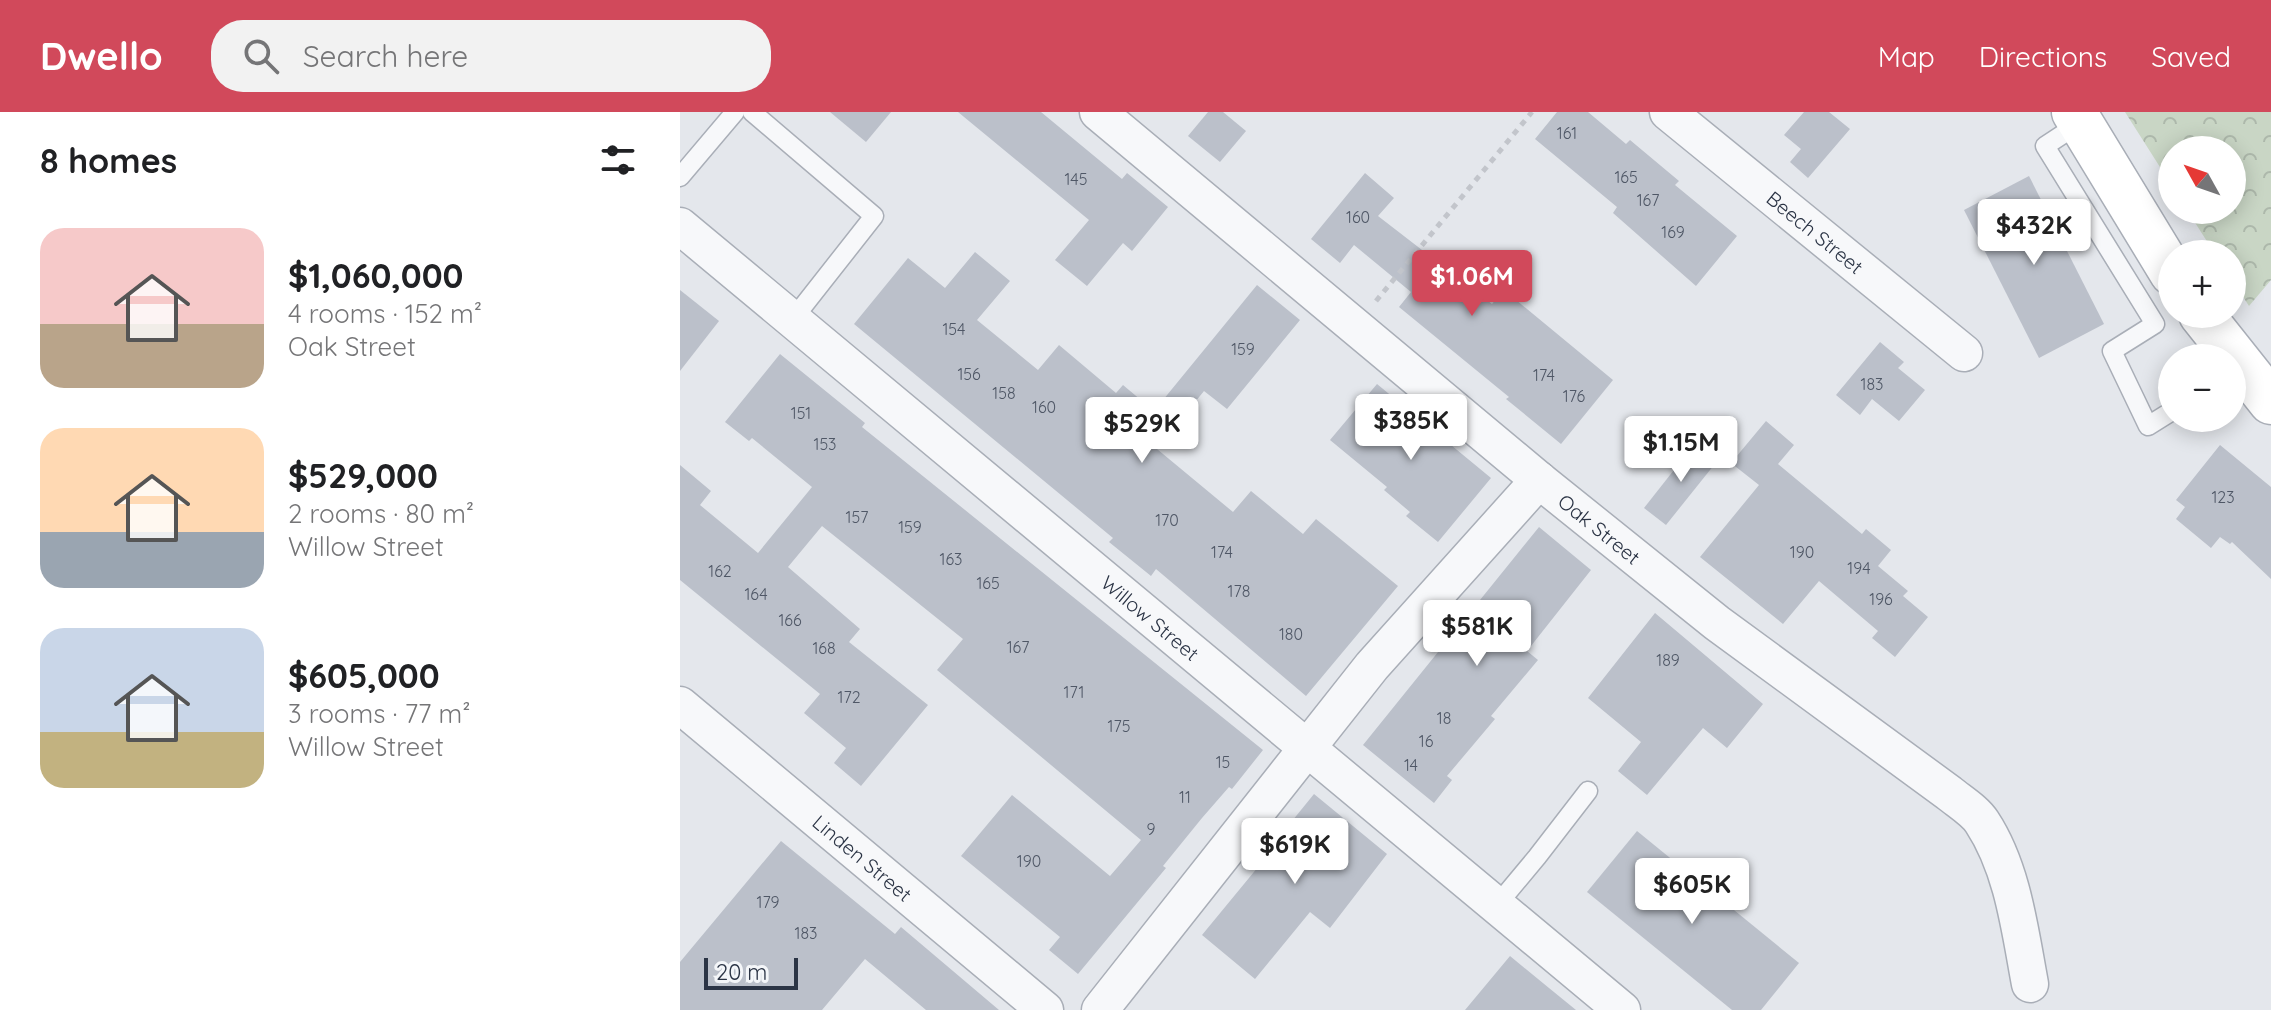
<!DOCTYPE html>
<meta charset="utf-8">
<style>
:root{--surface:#fff;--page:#f2f2f2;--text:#202124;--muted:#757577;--accent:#d1495b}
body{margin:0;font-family:Quicksand,sans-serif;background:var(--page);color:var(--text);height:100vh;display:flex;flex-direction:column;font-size:30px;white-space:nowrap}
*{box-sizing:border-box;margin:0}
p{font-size:26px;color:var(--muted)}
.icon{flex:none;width:44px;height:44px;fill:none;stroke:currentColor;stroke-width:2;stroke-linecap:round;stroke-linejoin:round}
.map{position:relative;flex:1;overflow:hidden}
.drawer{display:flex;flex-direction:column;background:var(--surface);width:680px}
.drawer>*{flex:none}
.needle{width:52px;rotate:310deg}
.tools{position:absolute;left:1478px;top:24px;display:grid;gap:16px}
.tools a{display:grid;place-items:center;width:88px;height:88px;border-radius:50%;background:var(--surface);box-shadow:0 4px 20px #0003;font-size:40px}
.scale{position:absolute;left:24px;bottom:20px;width:94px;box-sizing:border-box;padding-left:8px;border:4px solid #2b3445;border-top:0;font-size:22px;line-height:28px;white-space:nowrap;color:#2b3445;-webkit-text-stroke:6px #f4f6f9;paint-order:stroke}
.price{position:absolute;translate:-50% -68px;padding:0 18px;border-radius:8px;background:#fff;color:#222;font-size:26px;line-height:52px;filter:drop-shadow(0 2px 4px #0008)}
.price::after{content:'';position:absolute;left:50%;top:48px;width:24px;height:18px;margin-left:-12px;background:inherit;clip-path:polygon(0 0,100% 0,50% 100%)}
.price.active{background:var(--accent);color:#fff}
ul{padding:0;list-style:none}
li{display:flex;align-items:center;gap:24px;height:200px;padding:0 40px}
li span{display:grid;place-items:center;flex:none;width:224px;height:160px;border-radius:24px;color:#555}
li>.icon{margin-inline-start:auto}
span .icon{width:96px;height:96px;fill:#fffc;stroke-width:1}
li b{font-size:34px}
h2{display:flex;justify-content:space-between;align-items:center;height:96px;padding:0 40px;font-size:34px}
header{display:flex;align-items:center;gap:48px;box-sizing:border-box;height:112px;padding:0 40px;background:var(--accent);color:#fff}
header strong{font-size:38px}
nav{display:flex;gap:44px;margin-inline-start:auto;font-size:28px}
.search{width:560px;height:72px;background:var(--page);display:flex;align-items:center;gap:20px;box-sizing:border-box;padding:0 28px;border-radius:32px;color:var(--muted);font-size:30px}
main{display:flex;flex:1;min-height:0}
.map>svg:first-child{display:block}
.park{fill:url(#park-crowns)}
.building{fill:#bbc0ca}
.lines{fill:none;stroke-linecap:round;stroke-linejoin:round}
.lane-casing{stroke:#a9aeb7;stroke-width:21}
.street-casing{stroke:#a9aeb7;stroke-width:39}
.secondary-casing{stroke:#a9aeb7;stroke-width:47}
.path{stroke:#c2c5cb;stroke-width:5;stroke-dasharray:6 6;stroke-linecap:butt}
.lane{stroke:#f7f8fa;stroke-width:18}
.street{stroke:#f7f8fa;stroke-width:36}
.secondary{stroke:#fff;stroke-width:44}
.labels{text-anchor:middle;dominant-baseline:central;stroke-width:8;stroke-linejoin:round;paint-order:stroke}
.number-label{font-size:16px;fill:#4f5766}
.street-label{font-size:20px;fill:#2b3445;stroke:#f4f6f9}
</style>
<header>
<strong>Dwello</strong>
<div class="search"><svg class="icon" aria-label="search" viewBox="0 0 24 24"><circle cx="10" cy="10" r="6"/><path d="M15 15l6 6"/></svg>Search here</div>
<nav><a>Map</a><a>Directions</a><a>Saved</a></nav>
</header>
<main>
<section class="drawer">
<h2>8 homes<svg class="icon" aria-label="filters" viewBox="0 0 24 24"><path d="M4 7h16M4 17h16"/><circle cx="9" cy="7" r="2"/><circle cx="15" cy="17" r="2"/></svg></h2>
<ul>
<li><span style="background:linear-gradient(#f6c9c9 60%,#b9a48a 0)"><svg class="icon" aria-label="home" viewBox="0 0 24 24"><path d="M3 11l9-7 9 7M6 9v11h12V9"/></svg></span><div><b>$1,060,000</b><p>4 rooms · 152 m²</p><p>Oak Street</p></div></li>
<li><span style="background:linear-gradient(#ffd9b3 65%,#9aa5b1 0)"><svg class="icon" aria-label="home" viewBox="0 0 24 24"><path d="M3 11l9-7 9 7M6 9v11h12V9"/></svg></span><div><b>$529,000</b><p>2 rooms · 80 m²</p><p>Willow Street</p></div></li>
<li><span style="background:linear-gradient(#c9d6e8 65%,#c2b280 0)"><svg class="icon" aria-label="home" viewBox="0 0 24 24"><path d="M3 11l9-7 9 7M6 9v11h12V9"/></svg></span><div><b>$605,000</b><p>3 rooms · 77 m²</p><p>Willow Street</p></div></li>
</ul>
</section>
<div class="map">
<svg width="1591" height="898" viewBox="0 0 1591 898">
<defs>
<pattern id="park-crowns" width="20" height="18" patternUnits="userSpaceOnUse" patternTransform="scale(2)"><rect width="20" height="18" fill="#c9d6c5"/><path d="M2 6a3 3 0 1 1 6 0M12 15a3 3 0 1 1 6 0" fill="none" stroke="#adb8ab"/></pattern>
</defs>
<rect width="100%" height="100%" fill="#e4e7ec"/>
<path class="park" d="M1445 0H1591V168L1569 194 1552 168V142H1535L1507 98H1552V38H1492V74Z"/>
<g class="building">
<path d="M150 0H211L186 30Z"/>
<path d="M278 0H361L442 67 447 61 488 95 452 139 443 131 407 174 375 148 409 108Z"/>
<path d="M528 0H543L566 19 540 50 508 24Z"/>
<path d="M877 0H908L946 32 950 28 999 69 995 73 1057 124 1016 174 933 101 937 95 855 27Z"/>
<path d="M1124 0H1149L1170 17 1128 66 1110 50 1121 37 1104 23Z"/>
<path d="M685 61 714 86 698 104 812 192 824 178 933 268 881 332 826 287 829 285 719 195 731 180 674 133 660 151 631 127Z"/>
<path d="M1349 64 1424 212 1359 246 1284 98Z"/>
<path d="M295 140 330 169 297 208 358 258 379 233 436 281 443 273 474 299 577 173 620 208 547 297 524 279 477 337 553 400 571 379 623 422 636 407 718 474 626 584 476 457 471 464 429 430 433 426 174 212 228 146 265 176Z"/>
<path d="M0 178 39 209 0 259Z"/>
<path d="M1200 230 1224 250 1218 256 1245 278 1219 309 1192 287 1180 303 1156 283Z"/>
<path d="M100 242 185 311 182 315 583 638 552 677 549 675 522 706 483 754 486 756 398 862 369 838 380 825 281 744 332 683 430 764 461 728 257 558 283 527 142 414 108 455 180 517 169 530 248 593 181 674 154 651 166 636 124 601 140 582 0 468V353L31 379 20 393 78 441 132 375 72 326 69 329 45 310Z"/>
<path d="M697 272 811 366 758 430 726 404 730 400 704 378 707 375 650 328Z"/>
<path d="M1086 309 1114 333 1098 352 1182 422 1186 417 1211 438 1198 454 1228 479 1223 484 1248 505 1215 545 1192 526 1198 519 1139 469 1103 512 1020 445 1079 373 1051 351Z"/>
<path d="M1016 330 1038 348 986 413 964 396Z"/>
<path d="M1540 333 1591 375V467L1552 430 1550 432 1540 425 1531 436 1496 407 1505 395 1496 388Z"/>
<path d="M859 415 911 458 847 539 858 548 811 604 815 607 767 664 772 668 754 691 683 633Z"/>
<path d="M975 501 1083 592 1047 636 1023 616 967 683 938 659 961 630 908 586Z"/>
<path d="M634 682 707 742 650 816 630 800 575 867 522 823 610 716 608 714Z"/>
<path d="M957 719 1119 851 1081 898H1052L907 780Z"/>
<path d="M101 729 215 822 221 815 319 898H246L185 847 142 898H0V850Z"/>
<path d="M830 844 869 876 896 898H785Z"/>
</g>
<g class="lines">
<defs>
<g id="lane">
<path d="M72 0 194 104 113 207"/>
<path d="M1400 11 1365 34 1475 212 1432 239 1468 314 1492 299"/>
<path d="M0 65 55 0"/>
<path d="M817 793 857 745 908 679"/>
</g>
<g id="street">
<path id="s1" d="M418 0 859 368 1037 511 1269 681C1280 690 1295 699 1302 710 1333 757 1340 819 1350 872"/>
<path id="s2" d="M988 0 1284 241"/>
<path id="s3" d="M0 114 942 898"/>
<path id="s4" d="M0 593 365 898"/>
<path d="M420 898 692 554 859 368"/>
</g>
<g id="secondary">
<path d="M1394 0 1492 161"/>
<path d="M1521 202 1591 290"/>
</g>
</defs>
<use href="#lane" class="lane-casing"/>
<use href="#street" class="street-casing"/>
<use href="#secondary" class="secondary-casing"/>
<path class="path" d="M696 189 852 0"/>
<use href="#lane" class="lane"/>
<use href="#street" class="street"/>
<use href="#secondary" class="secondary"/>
</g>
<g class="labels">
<g class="number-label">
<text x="887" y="21">161</text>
<text x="946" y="65">165</text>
<text x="396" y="67">145</text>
<text x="968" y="88">167</text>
<text x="678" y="105">160</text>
<text x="993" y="120">169</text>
<text x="274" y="217">154</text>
<text x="563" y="237">159</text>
<text x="289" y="262">156</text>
<text x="864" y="263">174</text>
<text x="1192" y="272">183</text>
<text x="324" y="281">158</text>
<text x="894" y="284">176</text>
<text x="364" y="295">160</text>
<text x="121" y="301">151</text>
<text x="145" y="332">153</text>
<text x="1543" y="385">123</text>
<text x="177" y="405">157</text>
<text x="487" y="408">170</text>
<text x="230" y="415">159</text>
<text x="542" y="440">174</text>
<text x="1122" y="440">190</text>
<text x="271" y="447">163</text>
<text x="1179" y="456">194</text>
<text x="40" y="459">162</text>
<text x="308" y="471">165</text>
<text x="559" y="479">178</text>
<text x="76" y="482">164</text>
<text x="1201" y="487">196</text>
<text x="110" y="508">166</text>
<text x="611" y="522">180</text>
<text x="338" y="535">167</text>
<text x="144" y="536">168</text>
<text x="988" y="548">189</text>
<text x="394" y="580">171</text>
<text x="169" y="585">172</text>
<text x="764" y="606">18</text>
<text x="439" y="614">175</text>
<text x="746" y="629">16</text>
<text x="543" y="650">15</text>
<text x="731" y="653">14</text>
<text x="505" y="685">11</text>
<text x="471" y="717">9</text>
<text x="349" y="749">190</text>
<text x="88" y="790">179</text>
<text x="126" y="821">183</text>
</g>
<g class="street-label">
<text stroke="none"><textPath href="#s2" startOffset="190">Beech Street</textPath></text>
<text stroke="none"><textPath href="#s1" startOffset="652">Oak Street</textPath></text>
<text stroke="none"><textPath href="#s3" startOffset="612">Willow Street</textPath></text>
<text stroke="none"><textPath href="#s4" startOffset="238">Linden Street</textPath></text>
</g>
</g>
</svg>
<div class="tools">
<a><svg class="needle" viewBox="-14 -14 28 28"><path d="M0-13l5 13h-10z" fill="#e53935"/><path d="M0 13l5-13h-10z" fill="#757577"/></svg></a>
<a>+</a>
<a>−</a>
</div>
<div class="scale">20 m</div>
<b class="price" style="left:1354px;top:155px">$432K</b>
<b class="price active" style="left:792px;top:206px">$1.06M</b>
<b class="price" style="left:731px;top:350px">$385K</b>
<b class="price" style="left:462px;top:353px">$529K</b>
<b class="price" style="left:1001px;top:372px">$1.15M</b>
<b class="price" style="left:797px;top:556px">$581K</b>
<b class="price" style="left:615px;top:774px">$619K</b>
<b class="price" style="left:1012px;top:814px">$605K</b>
</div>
</main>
